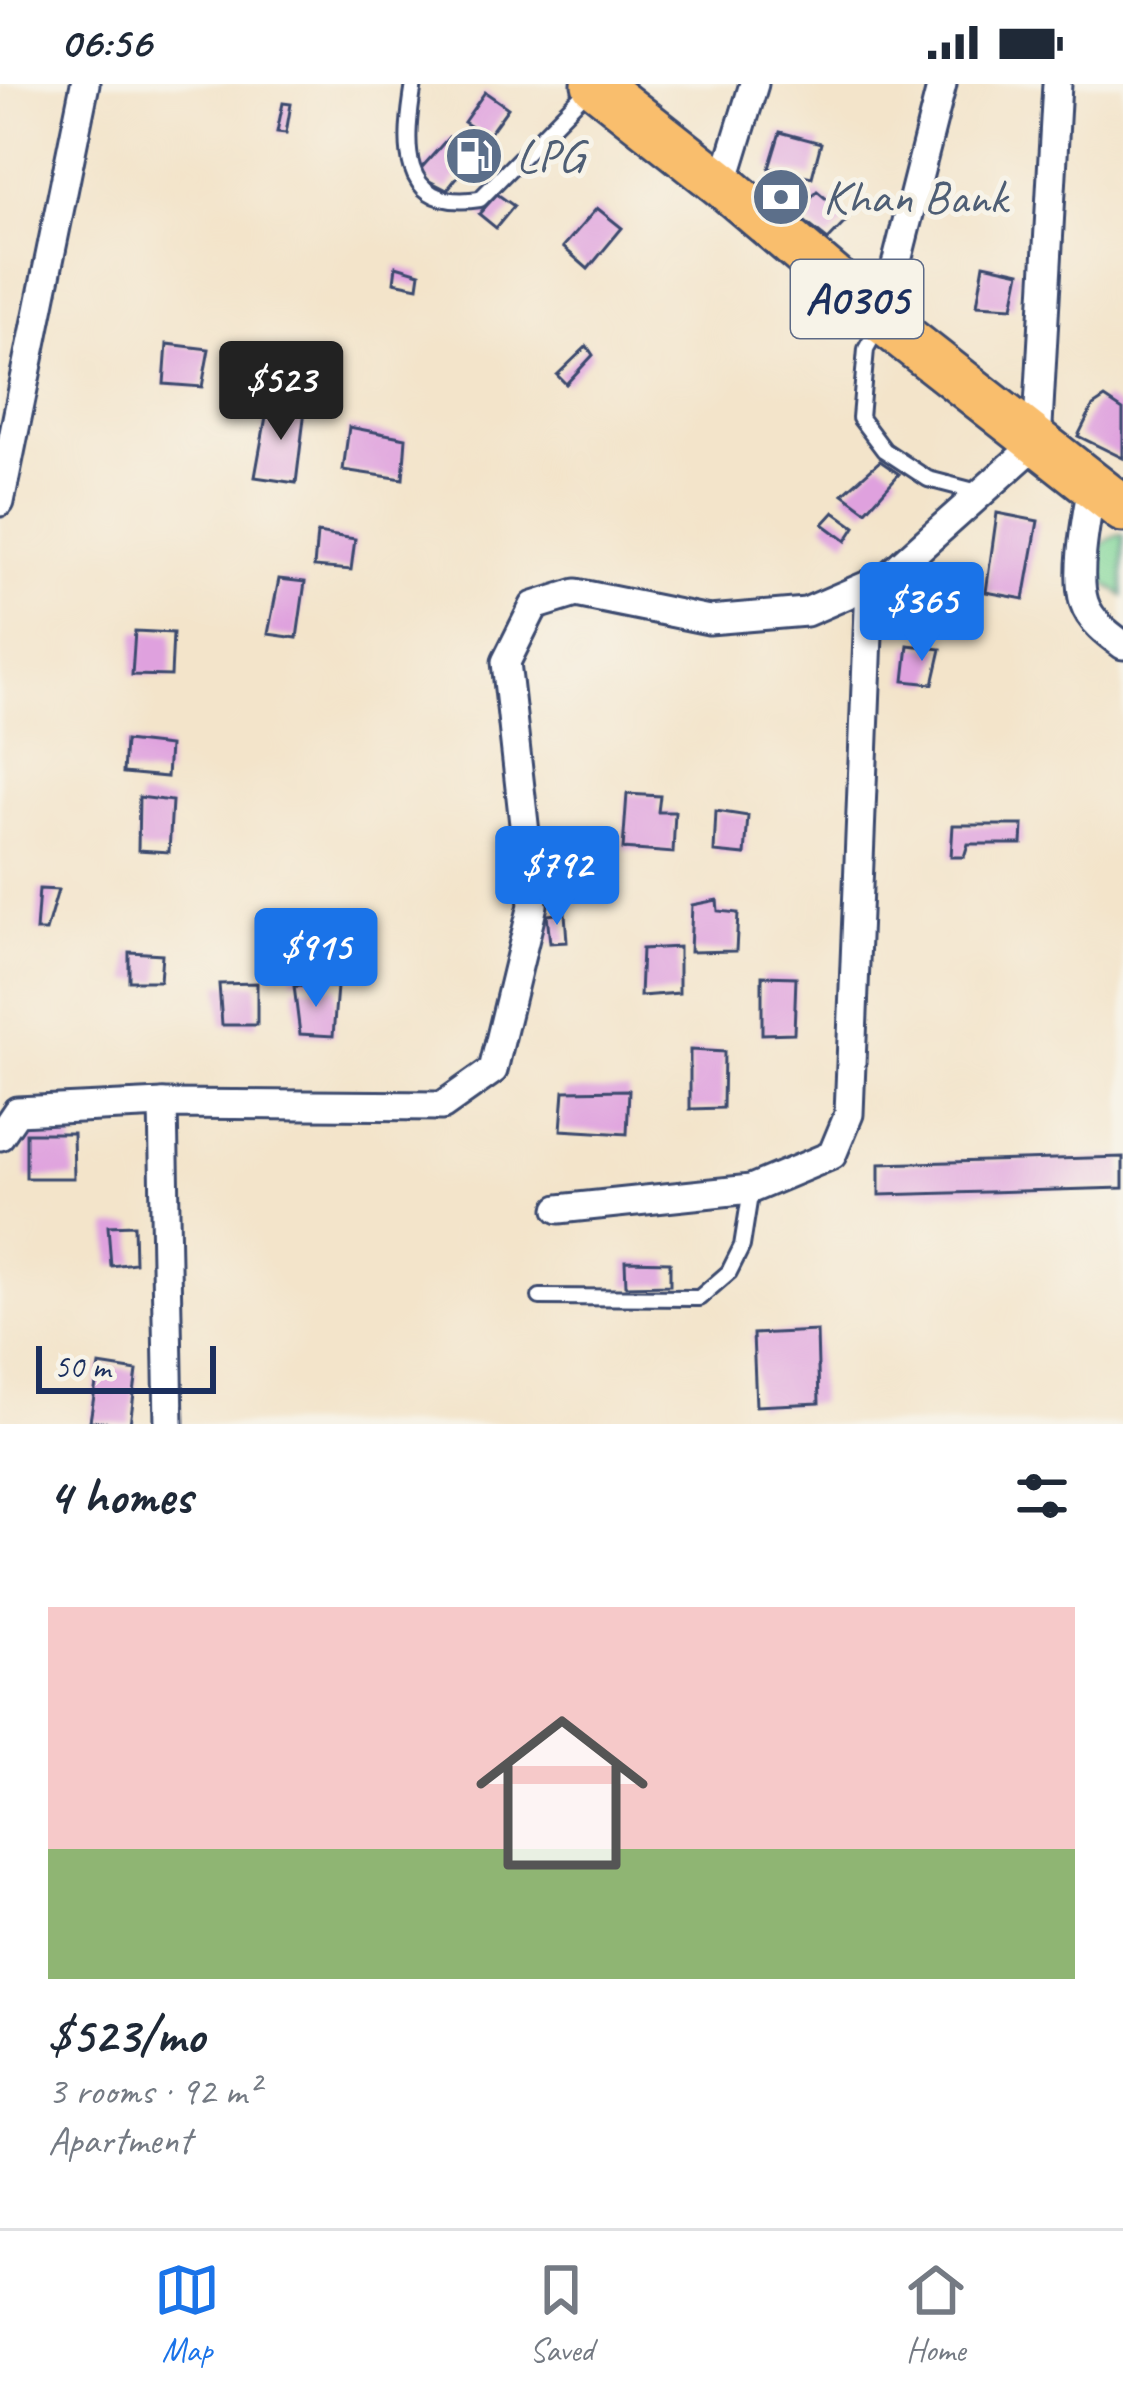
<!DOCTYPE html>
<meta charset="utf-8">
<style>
:root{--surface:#fff;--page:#f6f6f7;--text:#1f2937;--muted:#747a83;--line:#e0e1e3;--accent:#1a73e8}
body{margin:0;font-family:Caveat,sans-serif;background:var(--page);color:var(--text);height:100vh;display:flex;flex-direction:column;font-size:45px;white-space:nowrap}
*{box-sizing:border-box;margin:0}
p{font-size:39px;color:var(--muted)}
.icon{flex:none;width:66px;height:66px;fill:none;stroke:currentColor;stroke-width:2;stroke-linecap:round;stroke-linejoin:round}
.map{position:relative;height:1340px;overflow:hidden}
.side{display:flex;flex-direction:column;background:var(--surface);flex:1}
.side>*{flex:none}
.scale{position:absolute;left:36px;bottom:30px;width:180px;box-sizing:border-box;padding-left:12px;border:6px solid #1b2f5e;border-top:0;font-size:33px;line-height:42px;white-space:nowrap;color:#1b2f5e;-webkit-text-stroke:9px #f7f3e8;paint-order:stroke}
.price{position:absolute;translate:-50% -102px;padding:0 27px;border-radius:12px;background:var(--accent);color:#fff;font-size:39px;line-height:78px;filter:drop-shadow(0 3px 6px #0008)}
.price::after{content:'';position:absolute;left:50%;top:72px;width:36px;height:27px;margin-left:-18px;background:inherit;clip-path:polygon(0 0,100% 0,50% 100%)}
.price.current{background:#222;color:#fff}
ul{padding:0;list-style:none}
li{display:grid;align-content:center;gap:24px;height:636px;padding:0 48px}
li+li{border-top:3px solid var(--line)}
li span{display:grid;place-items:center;height:372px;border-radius:0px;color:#555}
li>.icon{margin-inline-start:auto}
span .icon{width:216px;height:216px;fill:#fffc;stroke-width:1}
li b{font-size:51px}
h2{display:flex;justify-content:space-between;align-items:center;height:144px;padding:0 48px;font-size:51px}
.status{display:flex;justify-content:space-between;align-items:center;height:84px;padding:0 60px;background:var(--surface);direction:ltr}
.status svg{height:33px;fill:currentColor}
.tabs{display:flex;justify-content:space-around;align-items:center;height:168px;border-top:3px solid var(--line);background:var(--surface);font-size:33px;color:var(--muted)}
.tabs a{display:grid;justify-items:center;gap:6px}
.tabs .current{color:var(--accent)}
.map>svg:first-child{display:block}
.green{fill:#81d79a;stroke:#4e837c;stroke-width:3}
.building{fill:#dfa1de}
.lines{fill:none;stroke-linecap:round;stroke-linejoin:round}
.service-casing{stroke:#3b4a6e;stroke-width:20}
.minor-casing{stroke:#3b4a6e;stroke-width:33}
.trunk-casing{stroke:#3b4a6e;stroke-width:51}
.service{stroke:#fff;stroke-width:14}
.minor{stroke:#fff;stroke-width:27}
.trunk{stroke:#f9be6d;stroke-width:45}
.labels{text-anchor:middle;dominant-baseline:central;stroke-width:10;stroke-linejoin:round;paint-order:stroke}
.shield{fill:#f7f3e8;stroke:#5d6a87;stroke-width:3}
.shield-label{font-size:45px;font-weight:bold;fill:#1b2f5e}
.service-label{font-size:48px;fill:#4e5e75;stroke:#f7f3e8;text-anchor:start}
</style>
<div class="status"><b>06:56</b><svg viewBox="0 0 49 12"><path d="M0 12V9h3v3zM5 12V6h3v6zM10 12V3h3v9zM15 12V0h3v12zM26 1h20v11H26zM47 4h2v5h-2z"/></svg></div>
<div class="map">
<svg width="1123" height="1340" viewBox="0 0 1123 1340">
<rect width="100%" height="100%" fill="#f7f3e8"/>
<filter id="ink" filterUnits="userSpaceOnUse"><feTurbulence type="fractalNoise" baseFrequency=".00833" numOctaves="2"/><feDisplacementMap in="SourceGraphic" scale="24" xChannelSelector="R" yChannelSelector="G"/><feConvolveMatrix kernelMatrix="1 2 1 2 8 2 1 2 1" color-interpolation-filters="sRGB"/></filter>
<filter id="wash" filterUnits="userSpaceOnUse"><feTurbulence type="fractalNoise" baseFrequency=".004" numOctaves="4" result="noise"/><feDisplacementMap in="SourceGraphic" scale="48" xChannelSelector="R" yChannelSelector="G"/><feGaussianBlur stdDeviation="2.7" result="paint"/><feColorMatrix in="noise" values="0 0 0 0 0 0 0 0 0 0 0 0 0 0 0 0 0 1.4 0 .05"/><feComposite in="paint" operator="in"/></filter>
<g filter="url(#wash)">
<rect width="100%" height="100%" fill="#f3e4ca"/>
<path class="green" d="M1115 452 1123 451V512L1105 499 1097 481 1103 460Z"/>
<g id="blocks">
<g class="building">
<path d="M485 8 508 24 487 53 464 38Z"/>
<path d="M283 19 291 20 286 49 277 48Z"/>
<path d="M780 48 821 59 812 93 769 84Z"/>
<path d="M449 53 476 69 447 106 416 90Z"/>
<path d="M817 107 849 134 828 156 795 130Z"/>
<path d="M497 110 514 122 496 144 479 130Z"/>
<path d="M597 124 622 144 588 185 563 163Z"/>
<path d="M984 180 1020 188 1013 223 977 221Z"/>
<path d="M396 182 420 189 418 203 394 198Z"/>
<path d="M167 260 209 265 202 303 164 300Z"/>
<path d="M587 262 593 271 566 300 557 291Z"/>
<path d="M1105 314 1123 326V374L1078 352 1093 322Z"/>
<path d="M269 316 305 326 296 399 255 393Z"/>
<path d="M349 343 406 354 403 395 343 386Z"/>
<path d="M880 377 899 390 866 427 843 410Z"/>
<path d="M834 428 855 443 846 457 823 440Z"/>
<path d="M997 429 1038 437 1024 515 986 508Z"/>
<path d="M317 449 355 455 351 486 314 483Z"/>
<path d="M279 495 305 498 297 554 268 550Z"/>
<path d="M135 547 173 549 171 592 132 591Z"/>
<path d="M908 561 941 565 933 600 904 597Z"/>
<path d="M125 657 169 662 167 693 123 689Z"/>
<path d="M627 710 660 712 658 728H675L673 769 623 765Z"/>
<path d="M139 713 172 717 169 768 138 766Z"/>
<path d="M716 727 748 732 745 771 714 768Z"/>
<path d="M953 741H1023L1022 760H968L964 773H951Z"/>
<path d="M39 805 58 806 46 847H36Z"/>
<path d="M717 816 718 827 738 829 736 867 690 868 692 821Z"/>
<path d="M565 829 567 858 550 859 547 831Z"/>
<path d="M293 836 311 838 310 855 337 858 333 893 292 896Z"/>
<path d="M679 863V909L640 912 642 865Z"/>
<path d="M129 868 162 870 160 897H129Z"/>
<path d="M762 892 796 893 794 949 762 950Z"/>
<path d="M257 899V941H222L219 900Z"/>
<path d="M294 902 337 903 333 952 300 950Z"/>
<path d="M690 966 724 968 723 1024 690 1025Z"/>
<path d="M629 1006 627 1050 561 1046 564 1007Z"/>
<path d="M26 1049H73L74 1094H26Z"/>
<path d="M1123 1073V1104L879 1111V1080Z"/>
<path d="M134 1141 135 1179 111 1182 108 1142Z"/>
<path d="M625 1177 670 1178V1201L626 1202Z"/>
<path d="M817 1247 819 1319 756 1322 753 1250Z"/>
<path d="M99 1281 137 1287 130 1340 90 1337Z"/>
</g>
</g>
</g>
<g filter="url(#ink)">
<use href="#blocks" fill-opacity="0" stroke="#3b4a6e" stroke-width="3"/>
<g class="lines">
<defs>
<g id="service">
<path d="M414 0C405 56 396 128 480 115L590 3"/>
<path d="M877 245 866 265 860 334 884 366 928 395 982 409"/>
<path d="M540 1213 699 1214 729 1188 742 1162 751 1105"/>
</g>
<g id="minor">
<path d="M723 101 754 0"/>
<path d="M882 236 942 0"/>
<path d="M1092 401C1087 432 1075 488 1084 518 1090 537 1108 550 1123 561"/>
<path d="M0 418 85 0"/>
<path d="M163 1020 169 1340"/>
<path d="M0 1052 17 1027 163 1020 442 1022 493 986 533 821 506 578 534 522 576 509 709 536 806 528 887 493 1037 359 1057 0"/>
<path d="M559 1125 751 1105 832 1071 849 1030 870 500"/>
</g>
<path id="trunk" d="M595 0 723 101 882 236 1123 425"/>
</defs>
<use href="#service" class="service-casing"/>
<use href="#minor" class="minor-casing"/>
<use href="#trunk" class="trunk-casing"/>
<use href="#service" class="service"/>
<use href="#minor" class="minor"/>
<use href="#trunk" class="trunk"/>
</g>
</g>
<defs>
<symbol id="fuel-disc" viewBox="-11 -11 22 22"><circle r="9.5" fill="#5c6f8a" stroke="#f7f3e8"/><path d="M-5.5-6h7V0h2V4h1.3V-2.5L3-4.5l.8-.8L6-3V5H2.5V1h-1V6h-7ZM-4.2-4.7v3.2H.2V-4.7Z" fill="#fff"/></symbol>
<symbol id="bank-disc" viewBox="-11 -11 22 22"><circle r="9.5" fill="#5c6f8a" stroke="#f7f3e8"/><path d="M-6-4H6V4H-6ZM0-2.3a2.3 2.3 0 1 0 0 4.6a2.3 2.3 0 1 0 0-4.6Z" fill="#fff"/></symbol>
</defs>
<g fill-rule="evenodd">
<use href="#fuel-disc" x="441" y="39" width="66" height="66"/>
<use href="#bank-disc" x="748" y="80" width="66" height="66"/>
</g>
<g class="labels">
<rect class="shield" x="791" y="176" width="132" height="78" rx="9"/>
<g class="shield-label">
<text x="857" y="215">A0305</text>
</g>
<g class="service-label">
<text x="516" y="72">LPG</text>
<text x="823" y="113">Khan Bank</text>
</g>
</g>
</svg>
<div class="scale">50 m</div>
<b class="price current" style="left:281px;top:359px">$523</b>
<b class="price" style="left:922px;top:580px">$365</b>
<b class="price" style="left:557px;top:844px">$792</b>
<b class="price" style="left:316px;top:926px">$915</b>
</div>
<section class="side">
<h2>4 homes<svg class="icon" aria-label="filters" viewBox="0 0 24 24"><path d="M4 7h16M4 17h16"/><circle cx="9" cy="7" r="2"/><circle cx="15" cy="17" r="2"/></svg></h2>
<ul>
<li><span style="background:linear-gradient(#f6c9c9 65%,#8fb573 0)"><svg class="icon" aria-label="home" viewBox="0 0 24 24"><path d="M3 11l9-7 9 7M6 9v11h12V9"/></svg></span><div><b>$523/mo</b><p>3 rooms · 92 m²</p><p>Apartment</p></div></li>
</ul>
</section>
<nav class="tabs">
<a class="current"><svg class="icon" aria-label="map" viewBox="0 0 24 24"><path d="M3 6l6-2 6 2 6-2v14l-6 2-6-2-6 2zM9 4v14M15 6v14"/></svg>Map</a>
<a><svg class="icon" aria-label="saved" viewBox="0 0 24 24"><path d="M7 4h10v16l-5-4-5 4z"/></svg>Saved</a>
<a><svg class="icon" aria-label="home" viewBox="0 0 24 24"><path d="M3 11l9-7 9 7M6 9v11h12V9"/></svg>Home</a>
</nav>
